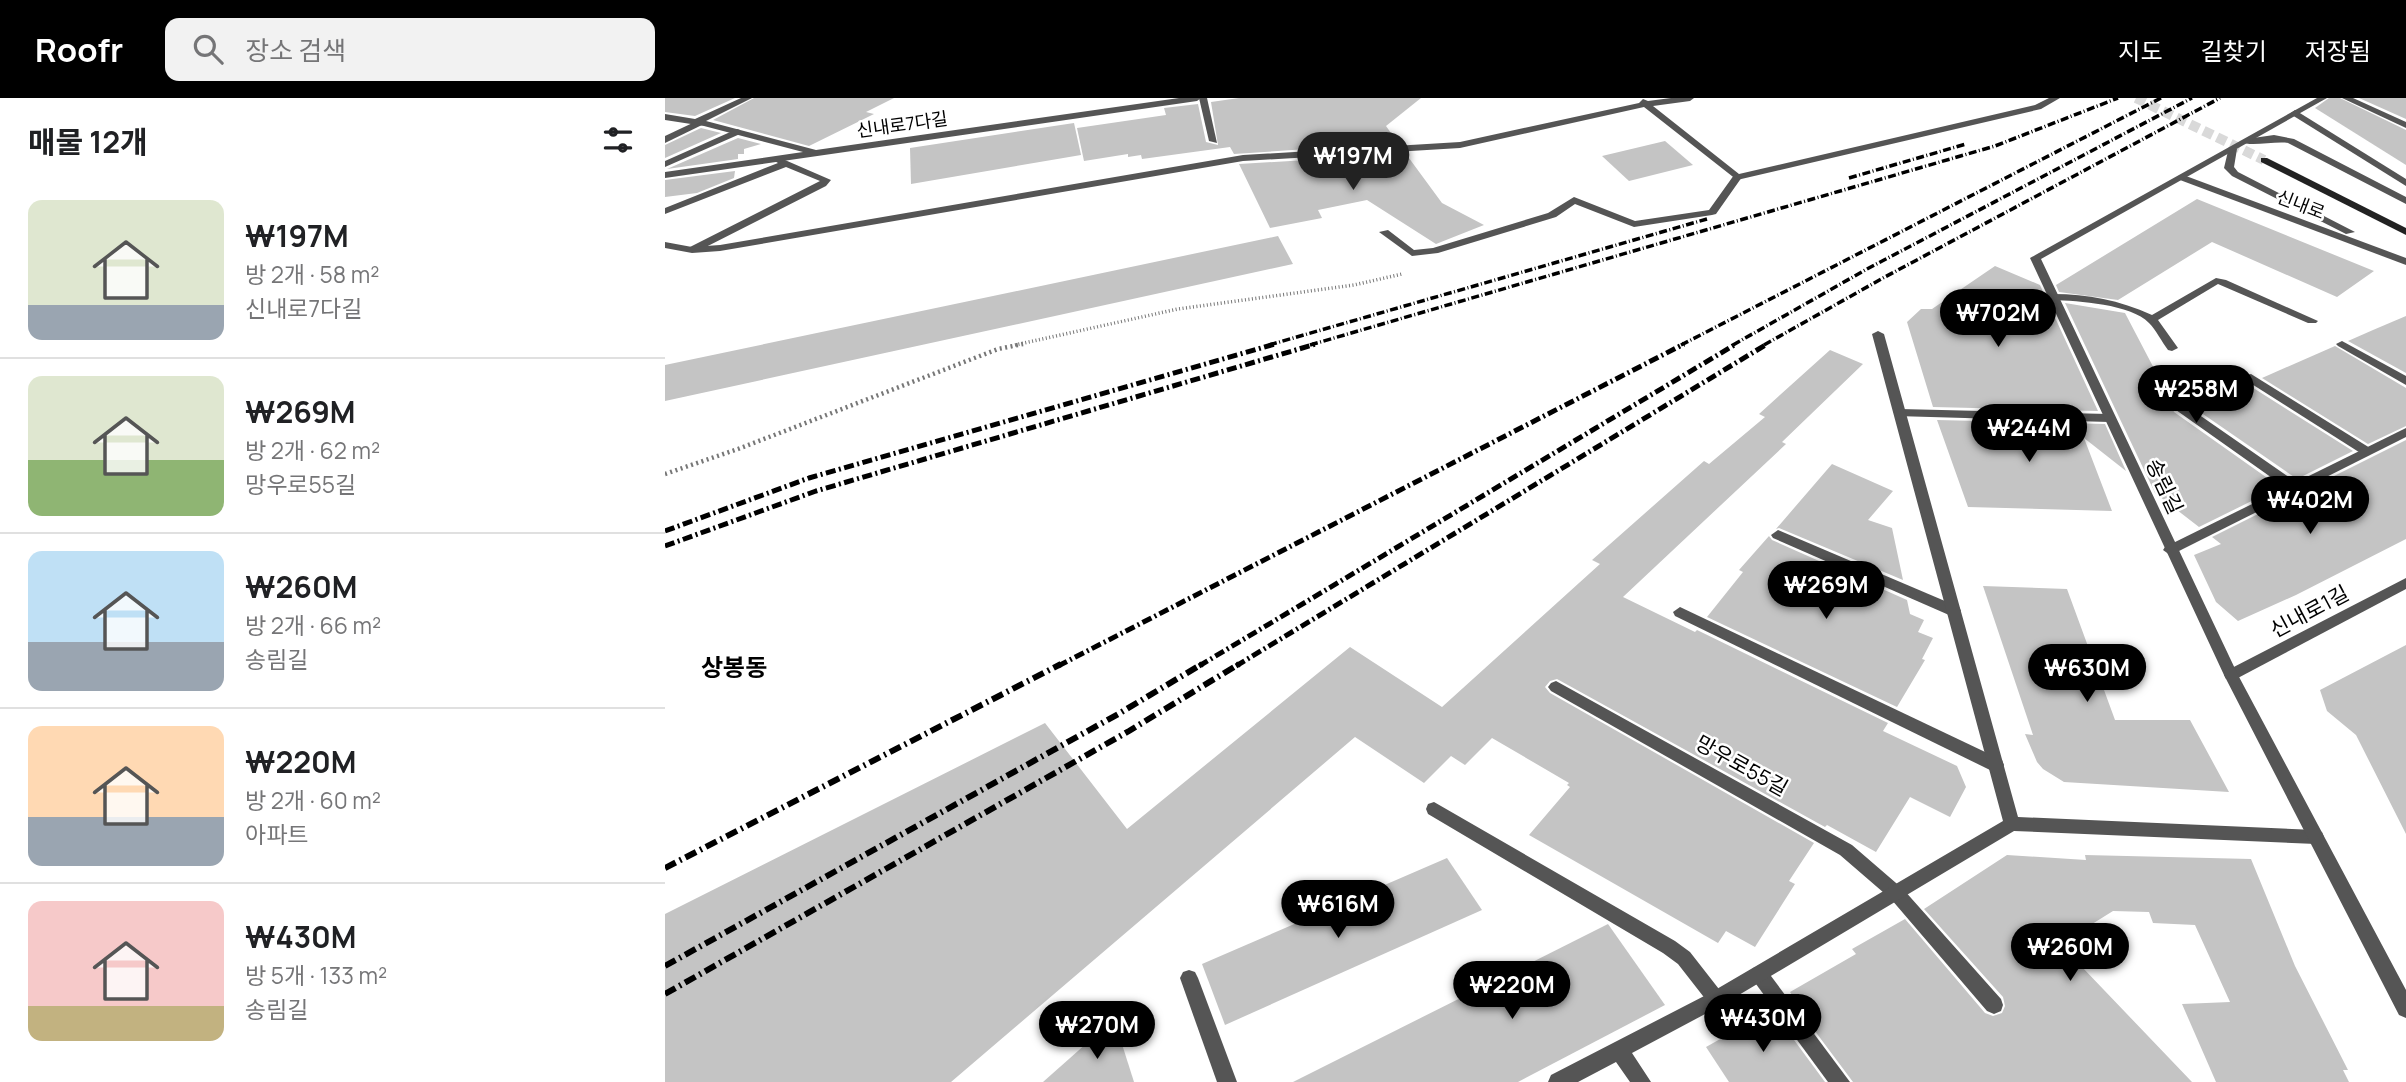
<!DOCTYPE html>
<html lang="ko">
<meta charset="utf-8">
<style>
:root{--surface:#fff;--page:#f2f2f2;--text:#202124;--muted:#757577;--line:#e0e0e0;--accent:#000}
body{margin:0;font-family:Manrope,"Noto Sans KR",sans-serif;background:var(--page);color:var(--text);height:100vh;display:flex;flex-direction:column;font-size:26px;white-space:nowrap}
*{box-sizing:border-box;margin:0}
p{font-size:23px;color:var(--muted)}
.icon{flex:none;width:38px;height:38px;fill:none;stroke:currentColor;stroke-width:2;stroke-linecap:round;stroke-linejoin:round}
.map{position:relative;flex:1;overflow:hidden}
.details{display:flex;flex-direction:column;background:var(--surface);width:665px}
.details>*{flex:none}
.price{position:absolute;translate:-50% -60px;padding:0 16px;border-radius:24px;background:var(--accent);color:#fff;font-size:23px;line-height:46px;filter:drop-shadow(0 2px 4px #0008)}
.price::after{content:'';position:absolute;left:50%;top:42px;width:21px;height:16px;margin-left:-10px;background:inherit;clip-path:polygon(0 0,100% 0,50% 100%)}
.price.current{background:#222;color:#fff}
ul{padding:0;list-style:none}
li{display:flex;align-items:center;gap:21px;height:175px;padding:0 28px}
li+li{border-top:2px solid var(--line)}
li span{display:grid;place-items:center;flex:none;width:196px;height:140px;border-radius:14px;color:#555}
li>.icon{margin-inline-start:auto}
span .icon{width:84px;height:84px;fill:#fffc;stroke-width:1}
li b{font-size:30px}
h2{display:flex;justify-content:space-between;align-items:center;height:84px;padding:0 28px;font-size:30px}
header{display:flex;align-items:center;gap:42px;box-sizing:border-box;height:98px;padding:0 35px;background:var(--accent);color:#fff}
header strong{font-size:33px}
nav{display:flex;gap:38px;margin-inline-start:auto;font-size:24px}
.search{width:490px;height:63px;background:var(--page);display:flex;align-items:center;gap:18px;box-sizing:border-box;padding:0 24px;border-radius:14px;color:var(--muted);font-size:26px}
main{display:flex;flex:1;min-height:0}
.map>svg:first-child{display:block}
.building{fill:#c4c4c4}
.lines{fill:none;stroke-linecap:round;stroke-linejoin:round}
.secondary-tunnel{stroke:#d9d9d9;stroke-width:10;stroke-dasharray:10 5;stroke-linecap:butt}
.path-far1{stroke:#777;stroke-width:3.5;stroke-dasharray:1 2.5;stroke-linecap:butt}
.path{stroke:#777;stroke-width:4.5;stroke-dasharray:2 3.5;stroke-linecap:butt}
.service{fill:#555;fill-rule:evenodd}
.minor{fill:#555;fill-rule:evenodd}
.tertiary{fill:#555;fill-rule:evenodd}
.secondary{fill:#222;fill-rule:evenodd}
.rail-far2{stroke:#000;stroke-width:3.5;stroke-dasharray:8 2.5 1 2.5;stroke-linecap:butt}
.rail-far1{stroke:#000;stroke-width:5;stroke-dasharray:10 3.5 2 3.5;stroke-linecap:butt}
.rail{stroke:#000;stroke-width:6;stroke-dasharray:12 4.5 2 4.5;stroke-linecap:butt}
.labels{text-anchor:middle;dominant-baseline:central;stroke-width:5;stroke-linejoin:round;paint-order:stroke}
.far-street-label{font-size:18px;fill:#000;stroke:#fff}
.street-label{font-size:21px;fill:#000;stroke:#fff}
.quarter-label{font-size:24px;font-weight:bold;fill:#000;stroke:#fff}
</style>
<header>
<strong>Roofr</strong>
<div class="search"><svg class="icon" aria-label="search" viewBox="0 0 24 24"><circle cx="10" cy="10" r="6"/><path d="M15 15l6 6"/></svg>장소 검색</div>
<nav><a>지도</a><a>길찾기</a><a>저장됨</a></nav>
</header>
<main>
<section class="details">
<h2>매물 12개<svg class="icon" aria-label="filters" viewBox="0 0 24 24"><path d="M4 7h16M4 17h16"/><circle cx="9" cy="7" r="2"/><circle cx="15" cy="17" r="2"/></svg></h2>
<ul>
<li><span style="background:linear-gradient(#dfe7d0 75%,#9aa5b1 0)"><svg class="icon" aria-label="home" viewBox="0 0 24 24"><path d="M3 11l9-7 9 7M6 9v11h12V9"/></svg></span><div><b>₩197M</b><p>방 2개 · 58 m²</p><p>신내로7다길</p></div></li>
<li><span style="background:linear-gradient(#dfe7d0 60%,#8fb573 0)"><svg class="icon" aria-label="home" viewBox="0 0 24 24"><path d="M3 11l9-7 9 7M6 9v11h12V9"/></svg></span><div><b>₩269M</b><p>방 2개 · 62 m²</p><p>망우로55길</p></div></li>
<li><span style="background:linear-gradient(#bfe0f5 65%,#9aa5b1 0)"><svg class="icon" aria-label="home" viewBox="0 0 24 24"><path d="M3 11l9-7 9 7M6 9v11h12V9"/></svg></span><div><b>₩260M</b><p>방 2개 · 66 m²</p><p>송림길</p></div></li>
<li><span style="background:linear-gradient(#ffd9b3 65%,#9aa5b1 0)"><svg class="icon" aria-label="home" viewBox="0 0 24 24"><path d="M3 11l9-7 9 7M6 9v11h12V9"/></svg></span><div><b>₩220M</b><p>방 2개 · 60 m²</p><p>아파트</p></div></li>
<li><span style="background:linear-gradient(#f6c9c9 75%,#c2b280 0)"><svg class="icon" aria-label="home" viewBox="0 0 24 24"><path d="M3 11l9-7 9 7M6 9v11h12V9"/></svg></span><div><b>₩430M</b><p>방 5개 · 133 m²</p><p>송림길</p></div></li>
</ul>
</section>
<div class="map">
<svg width="1741" height="984" viewBox="0 0 1741 984">
<rect width="100%" height="100%" fill="#fff"/>
<g class="building">
<path d="M0 0H70L30 18 0 14Z"/>
<path d="M89 0H229L201 14 209 16 144 48 48 22Z"/>
<path d="M574 0H756L721 28 733 45 569 56 565 49 477 61 476 57 463 59V56L419 63 412 30 501 17 499 10 533 6 541 44 553 47 546 4Z"/>
<path d="M1664 0H1675L1741 32V67L1650 10Z"/>
<path d="M1694 0H1741V21Z"/>
<path d="M409 25 416 57 246 86 245 50Z"/>
<path d="M36 30 56 35 0 60V47Z"/>
<path d="M73 40 96 46 79 51V56H73V61L2 71Z"/>
<path d="M1000 43 1028 67 964 83 937 58Z"/>
<path d="M741 56 777 105 819 127 771 146 702 102 653 112 657 120 605 130 574 66Z"/>
<path d="M70 73 69 80 32 95 0 99V82Z"/>
<path d="M1532 101 1709 173 1672 199 1547 144 1453 202 1394 194 1391 187Z"/>
<path d="M613 138 628 166 0 303V267Z"/>
<path d="M1330 168 1375 187 1433 313 1268 309 1242 224 1256 211H1267Z"/>
<path d="M1400 205 1460 215 1494 280 1549 279 1557 291 1565 288 1567 292 1582 286 1688 353 1632 381 1522 305 1517 294H1511L1503 299 1509 314 1615 389 1534 429 1490 395Z"/>
<path d="M1741 218V275L1683 243 1708 232Z"/>
<path d="M1670 248 1741 290V328L1703 346 1597 280Z"/>
<path d="M1165 252 1198 266 1117 344 1121 346 958 499 1030 534 1032 532 1223 625 1218 633 1292 668 1301 689 1285 719 1245 699 1211 754 1162 727 1160 729 892 581 885 583 880 589 885 595 1149 745 1124 783 1130 786 1090 849 1061 833 1053 845 864 737 905 689 902 687 904 685 827 640 800 667 786 658 759 685 690 639 286 984H0V816L380 625 462 731 685 549 777 609 935 466 927 462 1039 363 1044 366 1100 319 1094 316Z"/>
<path d="M1272 322 1440 326 1461 373 1419 340 1447 413 1303 409Z"/>
<path d="M1741 342V441L1631 497 1573 523 1551 504 1529 457 1556 446 1547 439Z"/>
<path d="M1167 366 1228 393 1203 422 1227 430 1238 482 1114 430 1111 431Z"/>
<path d="M1104 438 1107 442 1242 502 1245 516 1259 522 1253 534 1268 540 1257 561 1260 562 1232 609 1042 519 1078 474 1074 472Z"/>
<path d="M1318 488 1402 491 1450 622H1525L1564 694 1399 684 1378 671 1372 664 1360 636 1368 637Z"/>
<path d="M1741 547V736L1691 637 1662 613 1655 592Z"/>
<path d="M1342 757 1421 762 1420 757 1586 761 1630 868 1683 972H1678L1684 984H1551L1517 906 1565 904 1530 827 1488 825 1484 814 1448 813 1395 846 1527 984H1188L1126 901 1129 900 1125 894 1191 856 1187 851 1240 821 1320 915 1328 918 1337 915 1340 908 1338 899 1259 811Z"/>
<path d="M782 760 817 812 560 927 537 866Z"/>
<path d="M943 826 1000 907 853 984H628Z"/>
<path d="M1107 912 1160 984H1064L1041 949Z"/>
<path d="M449 921 469 984H378Z"/>
</g>
<g class="lines">
<path class="secondary-tunnel" d="M1471 0 1599 62"/>
<path class="path-far1" d="M350 247 513 211 689 187 737 176"/>
<path class="path" d="M0 376 73 351 333 251 358 246"/>
<g class="service">
<path d="M534 0H542L552 45 544 43Z"/>
<path d="M1677 0H1688L1741 24V30Z"/>
<path d="M36 21 41 24 39 26 0 45V38Z"/>
<path d="M72 31 75 32V36L0 69V63Z"/>
<path d="M113 59 166 82 161 88 31 154H23V150L155 83 121 69 0 116V110L113 65 108 62Z"/>
<path d="M1072 76 1077 79 1051 116 1047 117 969 129 910 106 891 119 773 155 747 158 714 134 723 132 749 152 768 150 883 115 909 99 970 123 1044 112 1069 77Z"/>
<path d="M1551 180 1561 182 1653 223 1651 225H1643L1553 186 1493 222 1513 250 1507 253 1503 252C1497 244 1491 232 1484 225 1466 206 1413 203 1388 202L1383 199 1388 196C1423 196 1454 202 1487 217Z"/>
<path d="M1677 243 1741 278V287L1673 248 1671 246Z"/>
<path d="M1586 276 1705 350 1707 353 1705 356H1697L1582 283V277Z"/>
<path d="M1512 296 1516 297 1520 307 1634 386 1635 389 1634 392H1624L1511 312 1506 300Z"/>
<path d="M1235 311 1444 316 1450 320 1444 324 1231 318 1229 315Z"/>
<path d="M1113 432 1294 509 1296 513 1289 518 1284 517 1108 440 1106 437Z"/>
<path d="M1015 509 1337 662 1339 667 1337 672 1331 673 1325 672 1010 518 1008 514Z"/>
<path d="M891 583 1187 747 1238 791 1336 901 1338 907 1336 913 1329 916 1322 913 1226 801 1175 757 886 593 883 589 886 585Z"/>
<path d="M769 704 1010 843 1025 854 1057 895 1060 901 1057 907 1051 910 1045 907 1013 866 998 855 763 716 761 711 763 706Z"/>
<path d="M1094 868 1100 870 1185 984H1163L1088 882 1085 876 1088 870Z"/>
<path d="M524 872 530 874 533 880 572 984H552L515 880 518 874Z"/>
</g>
<g class="minor">
<path d="M76 0H87L41 23 151 52 514 0H536L532 3 0 80V74L138 54 39 28 0 22V16L30 21Z"/>
<path d="M1006 0H1029L1025 3 988 8 1074 76 1370 7 1384 0H1395L1376 11 1072 82 979 9 795 50 578 63 55 153 27 155 0 150V144L27 149 55 147 578 57 795 44 974 5 978 1 983 3Z"/>
<path d="M1630 12 1741 81V88L1627 17 1626 15Z"/>
<path d="M1609 37 1629 41 1741 99V106L1623 45C1610 43 1585 49 1576 44L1581 41Z"/>
<path d="M1564 49 1572 51 1569 69 1573 74 1690 134 1681 136 1567 78 1559 70Z"/>
<path d="M1515 78H1521L1741 160V167L1515 82Z"/>
<path d="M1213 233 1219 236 1353 719 1651 732 1657 734 1659 739 1657 744 1651 746 1349 733 1057 907 967 955 986 984H965L951 964 913 984H883L886 977 1045 895 1338 723 1207 236Z"/>
<path d="M1741 330V339L1510 455 1505 457 1498 452 1500 449Z"/>
<path d="M1741 480V491L1571 581H1561L1559 577 1561 573Z"/>
</g>
<path class="tertiary" d="M1652 0H1662L1376 161 1573 577 1741 892V920L1734 917 1559 577 1365 160Z"/>
<path class="secondary" d="M1596 60H1602L1741 130V137L1596 64Z"/>
<g class="rail-far2">
<path d="M1184 80 1301 46"/>
<path d="M604 247 1042 121"/>
<path d="M645 247 1330 48 1453 0"/>
<path d="M1016 247 1496 0"/>
<path d="M1068 247 1202 171 1527 0"/>
<path d="M1099 247 1218 180 1555 0"/>
</g>
<g class="rail-far1">
<path d="M0 433 144 380 610 246"/>
<path d="M0 448 151 393 651 246"/>
<path d="M393 568 1019 246"/>
<path d="M534 568 1071 246"/>
<path d="M571 568 1102 246"/>
</g>
<g class="rail">
<path d="M0 770 396 566"/>
<path d="M0 868 455 615 537 566"/>
<path d="M0 896 464 633 574 566"/>
</g>
</g>
<g class="labels">
<g class="far-street-label">
<text transform="translate(237 26) rotate(-8)">신내로7다길</text>
<text transform="translate(1636 106) rotate(21)">신내로</text>
</g>
<g class="street-label">
<text transform="translate(1500 388) rotate(65)">송림길</text>
<text transform="translate(1644 513) rotate(-28)">신내로1길</text>
<text transform="translate(1077 667) rotate(29)">망우로55길</text>
</g>
<g class="quarter-label">
<text x="69" y="568">상봉동</text>
</g>
</g>
</svg>
<b class="price current" style="left:688px;top:94px">₩197M</b>
<b class="price" style="left:1333px;top:251px">₩702M</b>
<b class="price" style="left:1531px;top:327px">₩258M</b>
<b class="price" style="left:1364px;top:366px">₩244M</b>
<b class="price" style="left:1645px;top:438px">₩402M</b>
<b class="price" style="left:1161px;top:523px">₩269M</b>
<b class="price" style="left:1422px;top:606px">₩630M</b>
<b class="price" style="left:673px;top:842px">₩616M</b>
<b class="price" style="left:1405px;top:885px">₩260M</b>
<b class="price" style="left:847px;top:923px">₩220M</b>
<b class="price" style="left:1098px;top:956px">₩430M</b>
<b class="price" style="left:432px;top:963px">₩270M</b>
</div>
</main>
